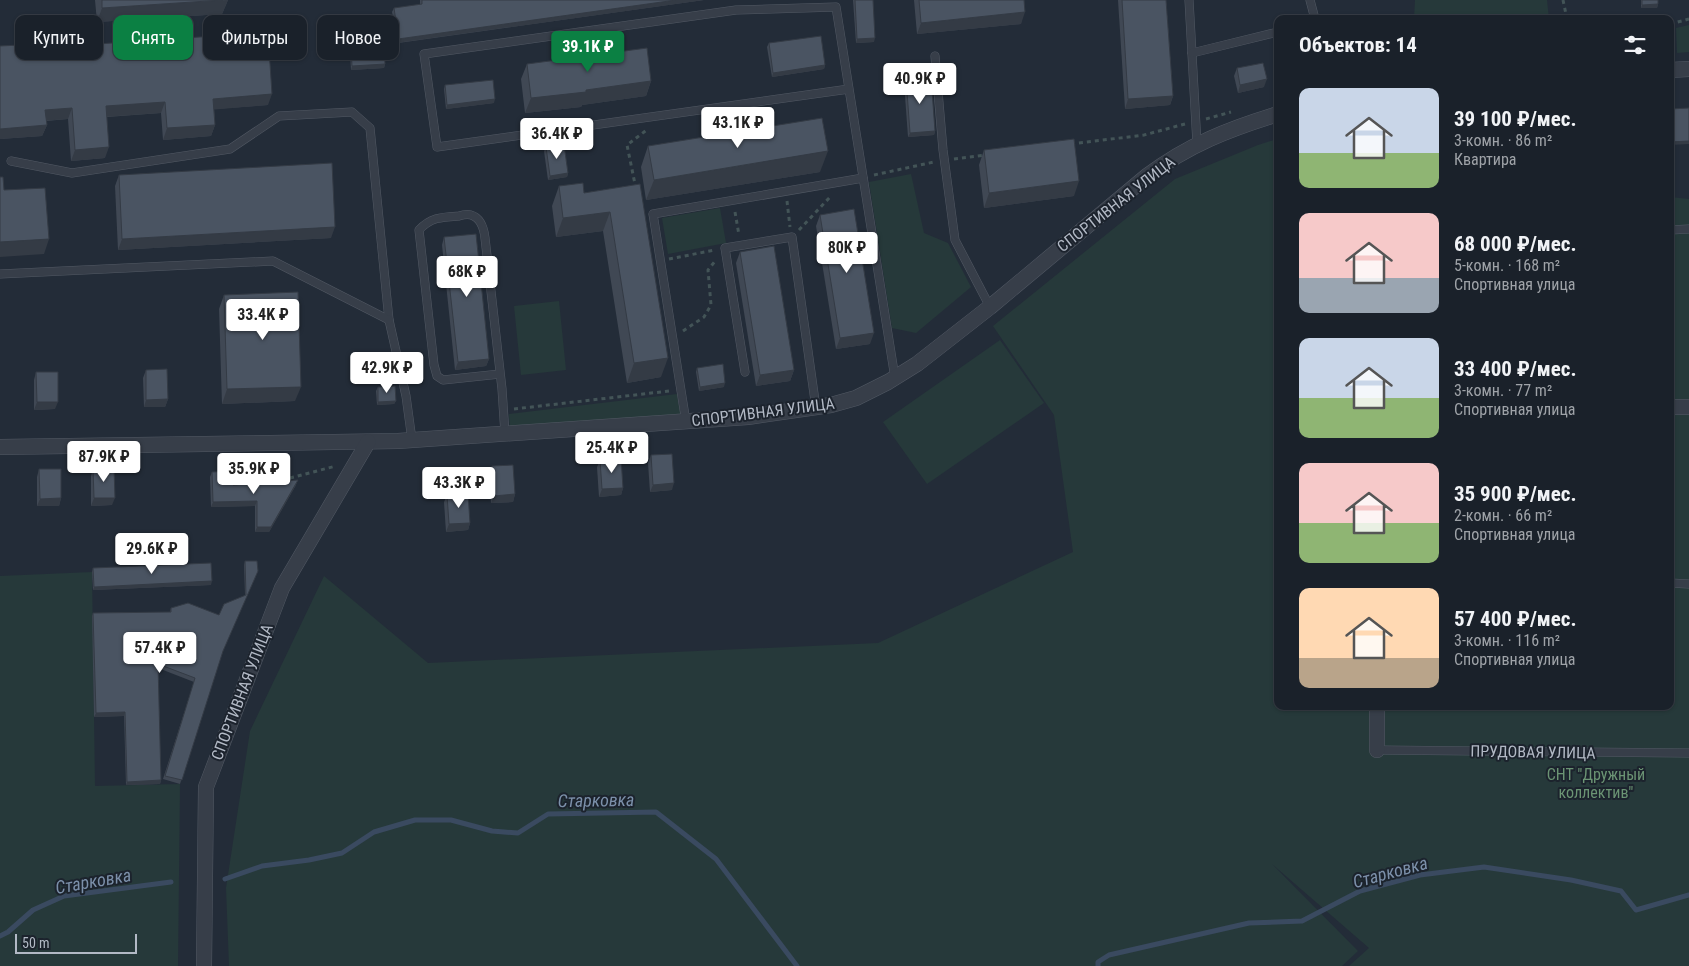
<!DOCTYPE html>
<html lang="ru">
<meta charset="utf-8">
<style>
:root{--surface:#1a212a;--page:#232932;--text:#f1f3f6;--muted:#9fa3a8;--line:#383e47;--accent:#0b8043}
body{margin:0;font-family:"Roboto Condensed",sans-serif;background:var(--page);color:var(--text);height:100vh;display:flex;flex-direction:column;font-size:19px;white-space:nowrap}
*{box-sizing:border-box;margin:0}
p{font-size:16px;color:var(--muted)}
.icon{flex:none;width:28px;height:28px;fill:none;stroke:currentColor;stroke-width:2;stroke-linecap:round;stroke-linejoin:round}
.map{position:relative;flex:1;overflow:hidden}
.details{position:absolute;left:1274px;top:15px;width:400px;height:695px;display:flex;flex-direction:column;background:var(--surface);border-radius:10px;box-shadow:0 1px 4px #0004,0 0 0 1px var(--line)}
.details>*{flex:none}
.top-card{position:absolute;left:15px;top:15px;width:475px;height:45px;display:flex;gap:10px}
.scale{position:absolute;left:15px;bottom:12px;width:122px;box-sizing:border-box;padding-left:5px;border:2px solid #b2b9c5;border-top:0;font-size:14px;line-height:18px;white-space:nowrap;color:#b2b9c5;-webkit-text-stroke:4px #1c232d;paint-order:stroke}
.price{position:absolute;translate:-50% -42px;padding:0 11px;border-radius:5px;background:#fff;color:#222;font-size:16px;line-height:32px;filter:drop-shadow(0 1px 2px #0008)}
.price::after{content:'';position:absolute;left:50%;top:30px;width:15px;height:11px;margin-left:-8px;background:inherit;clip-path:polygon(0 0,100% 0,50% 100%)}
.price.current{background:var(--accent);color:#fff}
ul{padding:0;list-style:none}
li{display:flex;align-items:center;gap:15px;height:125px;padding:0 25px}
li span{display:grid;place-items:center;flex:none;width:140px;height:100px;border-radius:10px;color:#555}
li>.icon{margin-inline-start:auto}
span .icon{width:60px;height:60px;fill:#fffc;stroke-width:1}
li b{font-size:21px}
h2{display:flex;justify-content:space-between;align-items:center;height:60px;padding:0 25px;font-size:21px}
.pill{padding:0 18px;border-radius:10px;background:var(--surface);box-shadow:0 1px 4px #0004,0 0 0 1px var(--line);font-size:18px;line-height:45px}
.pill.current{background:var(--accent);color:#fff}
.map>svg:first-child{display:block}
.green{fill:#26393a}
.lines{fill:none;stroke-linecap:round;stroke-linejoin:round}
.stream{stroke:#3a4a60;stroke-width:5}
.lane-casing{stroke:#525964;stroke-width:9}
.street-casing{stroke:#525964;stroke-width:16}
.path{stroke:#435457;stroke-width:3;stroke-dasharray:4 4;stroke-linecap:butt}
.lane{stroke:#373e49;stroke-width:8}
.street{stroke:#373e49;stroke-width:15}
.wall{fill:#404854}
.shaded-wall{fill:#343b45}
.building{fill:#4a5462;stroke:#343b45}
.labels{text-anchor:middle;dominant-baseline:central;stroke-width:4;stroke-linejoin:round;paint-order:stroke}
.street-label{font-size:16px;fill:#b2b9c5;stroke:#1c232d}
.park-label{font-size:16px;fill:#6b9474;stroke:#1c232d}
.water-label{font-size:18px;font-style:italic;fill:#7c90aa;stroke:#1c232d}
</style>
<div class="map">
<svg width="1689" height="966" viewBox="0 0 1689 966">
<rect width="100%" height="100%" fill="#232c38"/>
<g class="green">
<path d="M1415 0H1547L1549 19H1414Z"/>
<path d="M1689 25V52L1677 53 1676 28Z"/>
<path d="M1277 139 1278 706H1670V197L1689 199V966H1349L1369 948 1272 864 1358 951 1342 966H229L226 888 250 731 324 576 428 663 878 643 1073 552 1054 415 993 326 1175 179 1258 145Z"/>
<path d="M911 174 924 233 948 243 971 287 916 333 892 328 869 182Z"/>
<path d="M720 208 726 243 668 254 662 218Z"/>
<path d="M559 301 566 370 521 375 514 306Z"/>
<path d="M1000 340 1044 403 927 484 883 422Z"/>
<path d="M677 394 681 417 510 429 509 414Z"/>
<path d="M92 572 95 786 180 784 178 966H0V576Z"/>
</g>
<g class="lines">
<g class="stream">
<path d="M225 879 262 866 309 860 342 853 374 832 415 820H451L492 831 518 833 548 814 656 812 716 859 797 966"/>
<path d="M0 936 8 932 33 910 64 896 171 882"/>
<path d="M1098 966V962L1109 955 1249 923 1302 921 1360 891 1420 875 1484 867 1571 880 1621 891 1636 910 1689 895"/>
</g>
<defs>
<g id="lane">
<path d="M1189 0 1197 144"/>
<path d="M1310 0 1315 19"/>
<path d="M1192 53 1278 32"/>
<path d="M935 56 943 150 955 240 990 307"/>
<path d="M849 89 437 147 424 54 736 10 836 7 895 378"/>
<path d="M11 161 72 173 230 149 279 116 352 112 370 128 389 320 406 396 412 440"/>
<path d="M1670 230 1689 229"/>
<path d="M0 274 273 261 389 320"/>
<path d="M745 372 725 248 792 237 816 408"/>
<path d="M500 374 443 380 437 376 434 365 419 230C431 217 442 217 459 216 462 215 468 214 471 215 481 218 484 229 485 238L502 389 505 434"/>
<path d="M686 422 653 214 863 178"/>
<path d="M1670 583 1689 584"/>
<path d="M1377 750 1689 753"/>
</g>
<g id="street">
<path d="M1670 70 1689 69"/>
<path d="M1670 407H1689"/>
<path d="M0 447 398 441 748 417 831 405 856 398 888 382 917 364 990 307 1147 176C1188 145 1229 129 1278 114"/>
<path d="M1377 750V706"/>
<path d="M204 966 206 787 282 588 368 442"/>
</g>
</defs>
<use href="#lane" class="lane-casing"/>
<use href="#street" class="street-casing"/>
<g class="path">
<path d="M1563 0 1567 19"/>
<path d="M1670 24 1689 19"/>
<path d="M1206 119 1231 112"/>
<path d="M1071 144 1144 135 1185 124"/>
<path d="M954 159 985 155"/>
<path d="M874 175 934 162"/>
<path d="M636 189 627 145 648 129"/>
<path d="M787 201 790 227"/>
<path d="M735 212 739 235"/>
<path d="M799 230 831 196"/>
<path d="M669 259 715 250"/>
<path d="M683 331 704 317 711 305 708 270 716 260"/>
<path d="M514 409 669 391"/>
<path d="M290 478 336 466"/>
</g>
<use href="#lane" class="lane"/>
<use href="#street" class="street"/>
</g>
<g class="wall">
<path d="M95 0H228L222 14 97 22Z"/>
<path d="M420 0H704L384 45 385 64 384 68 351 70 349 35 350 31 395 28 392 12 394 8 420 5Z"/>
<path d="M853 0H873L874 42 856 43Z"/>
<path d="M914 0H1024L1021 24 917 34Z"/>
<path d="M1118 0H1166L1173 96 1170 105 1125 109Z"/>
<path d="M1641 0H1658V4L1657 8H1641Z"/>
<path d="M769 43 825 65 824 69 772 77 767 47Z"/>
<path d="M0 46 39 48 245 50 268 105 214 109 215 125 211 136 163 140 161 113 107 117 105 158 71 161 68 119 46 121 47 125 42 136 0 139Z"/>
<path d="M527 64 651 81 646 96 582 105 581 107 525 113 521 79Z"/>
<path d="M1237 68 1264 87 1238 93 1234 76Z"/>
<path d="M906 78 935 131 934 135 908 137 904 82Z"/>
<path d="M445 85 494 103 446 109 444 89Z"/>
<path d="M648 146 820 172 646 200 641 167Z"/>
<path d="M546 147 568 173 567 177 548 180 544 151Z"/>
<path d="M984 150 1074 196 984 208 979 165Z"/>
<path d="M119 175 331 238 118 250 115 186Z"/>
<path d="M640 184 661 377 627 383 603 231 556 237 552 206 559 186 584 193Z"/>
<path d="M820 215 870 344 836 349 816 226Z"/>
<path d="M444 237 489 359 486 366 455 370 442 245Z"/>
<path d="M740 252 794 370 790 381 756 386 736 263Z"/>
<path d="M224 295 295 401 222 404 219 309Z"/>
<path d="M697 368 724 387 699 391 696 372Z"/>
<path d="M146 370 168 399 165 407H144L143 378Z"/>
<path d="M36 372 55 409 34 410V380Z"/>
<path d="M378 387 396 401 394 404 377 405 376 391Z"/>
<path d="M651 455 672 490 650 492 648 463Z"/>
<path d="M600 460 623 488 621 495 599 497 597 467Z"/>
<path d="M492 466 515 494 513 502 491 503 489 474Z"/>
<path d="M93 468 112 505 91 506V476Z"/>
<path d="M39 469 61 498 59 506H37V477Z"/>
<path d="M212 472 233 485H296L269 532H255V506L211 507 210 477Z"/>
<path d="M447 495 470 523 468 530 446 532 444 502Z"/>
<path d="M245 561 258 571 222 653 180 784 163 779 194 682 158 668 161 780 160 784 126 785 124 716 94 717 92 616 93 613 170 612 171 608 219 615 245 595 244 565Z"/>
<path d="M93 568 211 585 93 590 92 572Z"/>
</g>
<g class="shaded-wall">
<path d="M228 0 222 14 97 22 102 8Z"/>
<path d="M676 0H704L382 45 384 41Z"/>
<path d="M1658 4 1657 8H1641L1642 5Z"/>
<path d="M1025 12 1021 24 917 34 921 23Z"/>
<path d="M875 38 874 42 856 43 857 39Z"/>
<path d="M385 64 384 68 351 70 352 66Z"/>
<path d="M825 65 824 69 772 77 773 73Z"/>
<path d="M1267 79 1264 87 1238 93 1240 85Z"/>
<path d="M651 81 646 96 582 105 581 107 525 113 531 98Z"/>
<path d="M272 94 268 105 209 110 213 99Z"/>
<path d="M1173 96 1170 105 1125 109 1128 99Z"/>
<path d="M495 99 494 103 446 109 447 105Z"/>
<path d="M165 102 161 113 102 117 106 106Z"/>
<path d="M72 108 68 119 41 121 45 110Z"/>
<path d="M47 125 42 136 0 139V129Z"/>
<path d="M215 125 211 136 163 140 167 128Z"/>
<path d="M935 131 934 135 908 137 910 133Z"/>
<path d="M1689 141V144L1670 145V142Z"/>
<path d="M109 147 105 158 71 161 75 150Z"/>
<path d="M828 151 820 172 646 200 654 180Z"/>
<path d="M568 173 567 177 548 180 550 176Z"/>
<path d="M1079 181 1074 196 984 208 989 193Z"/>
<path d="M610 212 603 231 556 237 563 218Z"/>
<path d="M335 227 331 238 118 250 122 239Z"/>
<path d="M49 239 44 254 0 257V242Z"/>
<path d="M874 333 870 344 836 349 840 338Z"/>
<path d="M668 358 661 377 627 383 634 363Z"/>
<path d="M489 359 486 366 455 370 458 362Z"/>
<path d="M794 370 790 381 756 386 760 375Z"/>
<path d="M725 383 724 387 699 391 700 387Z"/>
<path d="M301 387 295 401 222 404 227 389Z"/>
<path d="M168 399 165 407H144L146 400Z"/>
<path d="M396 401 394 404 377 405 378 402Z"/>
<path d="M37 402H58L55 409 34 410Z"/>
<path d="M298 480 296 485 269 532H255L257 527Z"/>
<path d="M674 483 672 490 650 492 653 485Z"/>
<path d="M623 488 621 495 599 497 602 489Z"/>
<path d="M515 494 513 502 491 503 494 496Z"/>
<path d="M61 498 59 506H37L40 499Z"/>
<path d="M94 498H115L112 505 91 506Z"/>
<path d="M257 501 255 506 211 507 213 502Z"/>
<path d="M470 523 468 530 446 532 449 524Z"/>
<path d="M212 581 211 585 93 590 94 587Z"/>
<path d="M125 712 124 716 94 717 96 713Z"/>
<path d="M161 780 160 784 126 785 127 782Z"/>
</g>
<g class="building">
<path d="M102 0H223L102 8Z"/>
<path d="M422 0H676L384 41 385 64 352 66 350 31 397 28 394 8 422 4Z"/>
<path d="M855 0H873L875 38 857 39Z"/>
<path d="M919 0H1024L1025 12 921 23Z"/>
<path d="M1122 0H1166L1173 96 1128 99Z"/>
<path d="M1642 0H1658V4L1642 5Z"/>
<path d="M244 34 245 50 269 49 272 94 213 99 215 125 167 128 165 102 106 106 109 147 75 150 72 108 45 110 47 125 0 129V46L39 44V48Z"/>
<path d="M821 36 825 65 773 73 769 43Z"/>
<path d="M647 48 651 81 586 90V92L531 98 527 64Z"/>
<path d="M1263 63 1267 79 1240 85 1237 68Z"/>
<path d="M931 77 935 131 910 133 906 78Z"/>
<path d="M493 80 495 99 447 105 445 85Z"/>
<path d="M1689 108V141L1670 142V109Z"/>
<path d="M822 118 828 151 654 180 648 146Z"/>
<path d="M1074 139 1079 181 989 193 984 150Z"/>
<path d="M564 145 568 173 550 176 546 147Z"/>
<path d="M332 163 335 227 122 239 119 175Z"/>
<path d="M0 177H3L4 190 45 188 49 239 0 242Z"/>
<path d="M583 183 584 193 640 184 668 358 634 363 610 212 563 218 559 186Z"/>
<path d="M854 209 874 333 840 338 820 215Z"/>
<path d="M476 234 489 359 458 362 444 237Z"/>
<path d="M774 246 794 370 760 375 740 252Z"/>
<path d="M298 292 301 387 227 389 224 295Z"/>
<path d="M723 364 725 383 700 387 697 368Z"/>
<path d="M167 369 168 399 146 400V370Z"/>
<path d="M36 372H58V402H37Z"/>
<path d="M395 386 396 401 378 402V387Z"/>
<path d="M672 454 674 483 653 485 651 455Z"/>
<path d="M621 458 623 488 602 489 600 460Z"/>
<path d="M513 465 515 494 494 496 492 466Z"/>
<path d="M93 468H114L115 498H94Z"/>
<path d="M39 469H61V498L40 499Z"/>
<path d="M233 471V485L298 480 271 527H257V501L213 502 212 472Z"/>
<path d="M468 493 470 523 449 524 447 495Z"/>
<path d="M245 561H257L258 571 223 651 182 780 165 776 195 678 158 664 161 780 127 782 125 712 96 713 93 613 171 612V608L188 603 219 615 224 604 246 595Z"/>
<path d="M211 563 212 581 94 587 93 568Z"/>
</g>
<g class="labels">
<g class="street-label">
<text transform="translate(1116 204) rotate(-38)">СПОРТИВНАЯ УЛИЦА</text>
<text transform="translate(763 412) rotate(-7)">СПОРТИВНАЯ УЛИЦА</text>
<text transform="translate(242 692) rotate(-69)">СПОРТИВНАЯ УЛИЦА</text>
<text transform="translate(1533 752) rotate(1)">ПРУДОВАЯ УЛИЦА</text>
</g>
<g class="park-label">
<text x="1596" y="774">СНТ "Дружный<tspan x="1596" dy="18">коллектив"</tspan></text>
</g>
<g class="water-label">
<text transform="translate(596 800) rotate(-1)">Старковка</text>
<text transform="translate(1390 872) rotate(-15)">Старковка</text>
<text transform="translate(93 881) rotate(-10)">Старковка</text>
</g>
</g>
</svg>
<div class="scale">50 m</div>
<b class="price current" style="left:588px;top:73px">39.1K ₽</b>
<b class="price" style="left:920px;top:105px">40.9K ₽</b>
<b class="price" style="left:738px;top:149px">43.1K ₽</b>
<b class="price" style="left:557px;top:160px">36.4K ₽</b>
<b class="price" style="left:847px;top:274px">80K ₽</b>
<b class="price" style="left:467px;top:298px">68K ₽</b>
<b class="price" style="left:263px;top:341px">33.4K ₽</b>
<b class="price" style="left:387px;top:394px">42.9K ₽</b>
<b class="price" style="left:612px;top:474px">25.4K ₽</b>
<b class="price" style="left:104px;top:483px">87.9K ₽</b>
<b class="price" style="left:254px;top:495px">35.9K ₽</b>
<b class="price" style="left:459px;top:509px">43.3K ₽</b>
<b class="price" style="left:152px;top:575px">29.6K ₽</b>
<b class="price" style="left:160px;top:674px">57.4K ₽</b>
<div class="top-card">
<a class="pill">Купить</a>
<a class="pill current">Снять</a>
<a class="pill">Фильтры</a>
<a class="pill">Новое</a>
</div>
<section class="details">
<h2>Объектов: 14<svg class="icon" aria-label="filters" viewBox="0 0 24 24"><path d="M4 7h16M4 17h16"/><circle cx="9" cy="7" r="2"/><circle cx="15" cy="17" r="2"/></svg></h2>
<ul>
<li><span style="background:linear-gradient(#c9d6e8 65%,#8fb573 0)"><svg class="icon" aria-label="home" viewBox="0 0 24 24"><path d="M3 11l9-7 9 7M6 9v11h12V9"/></svg></span><div><b>39 100 ₽/мес.</b><p>3-комн. · 86 m²</p><p>Квартира</p></div></li>
<li><span style="background:linear-gradient(#f6c9c9 65%,#9aa5b1 0)"><svg class="icon" aria-label="home" viewBox="0 0 24 24"><path d="M3 11l9-7 9 7M6 9v11h12V9"/></svg></span><div><b>68 000 ₽/мес.</b><p>5-комн. · 168 m²</p><p>Спортивная улица</p></div></li>
<li><span style="background:linear-gradient(#c9d6e8 60%,#8fb573 0)"><svg class="icon" aria-label="home" viewBox="0 0 24 24"><path d="M3 11l9-7 9 7M6 9v11h12V9"/></svg></span><div><b>33 400 ₽/мес.</b><p>3-комн. · 77 m²</p><p>Спортивная улица</p></div></li>
<li><span style="background:linear-gradient(#f6c9c9 60%,#8fb573 0)"><svg class="icon" aria-label="home" viewBox="0 0 24 24"><path d="M3 11l9-7 9 7M6 9v11h12V9"/></svg></span><div><b>35 900 ₽/мес.</b><p>2-комн. · 66 m²</p><p>Спортивная улица</p></div></li>
<li><span style="background:linear-gradient(#ffd9b3 70%,#b9a48a 0)"><svg class="icon" aria-label="home" viewBox="0 0 24 24"><path d="M3 11l9-7 9 7M6 9v11h12V9"/></svg></span><div><b>57 400 ₽/мес.</b><p>3-комн. · 116 m²</p><p>Спортивная улица</p></div></li>
</ul>
</section>
</div>
